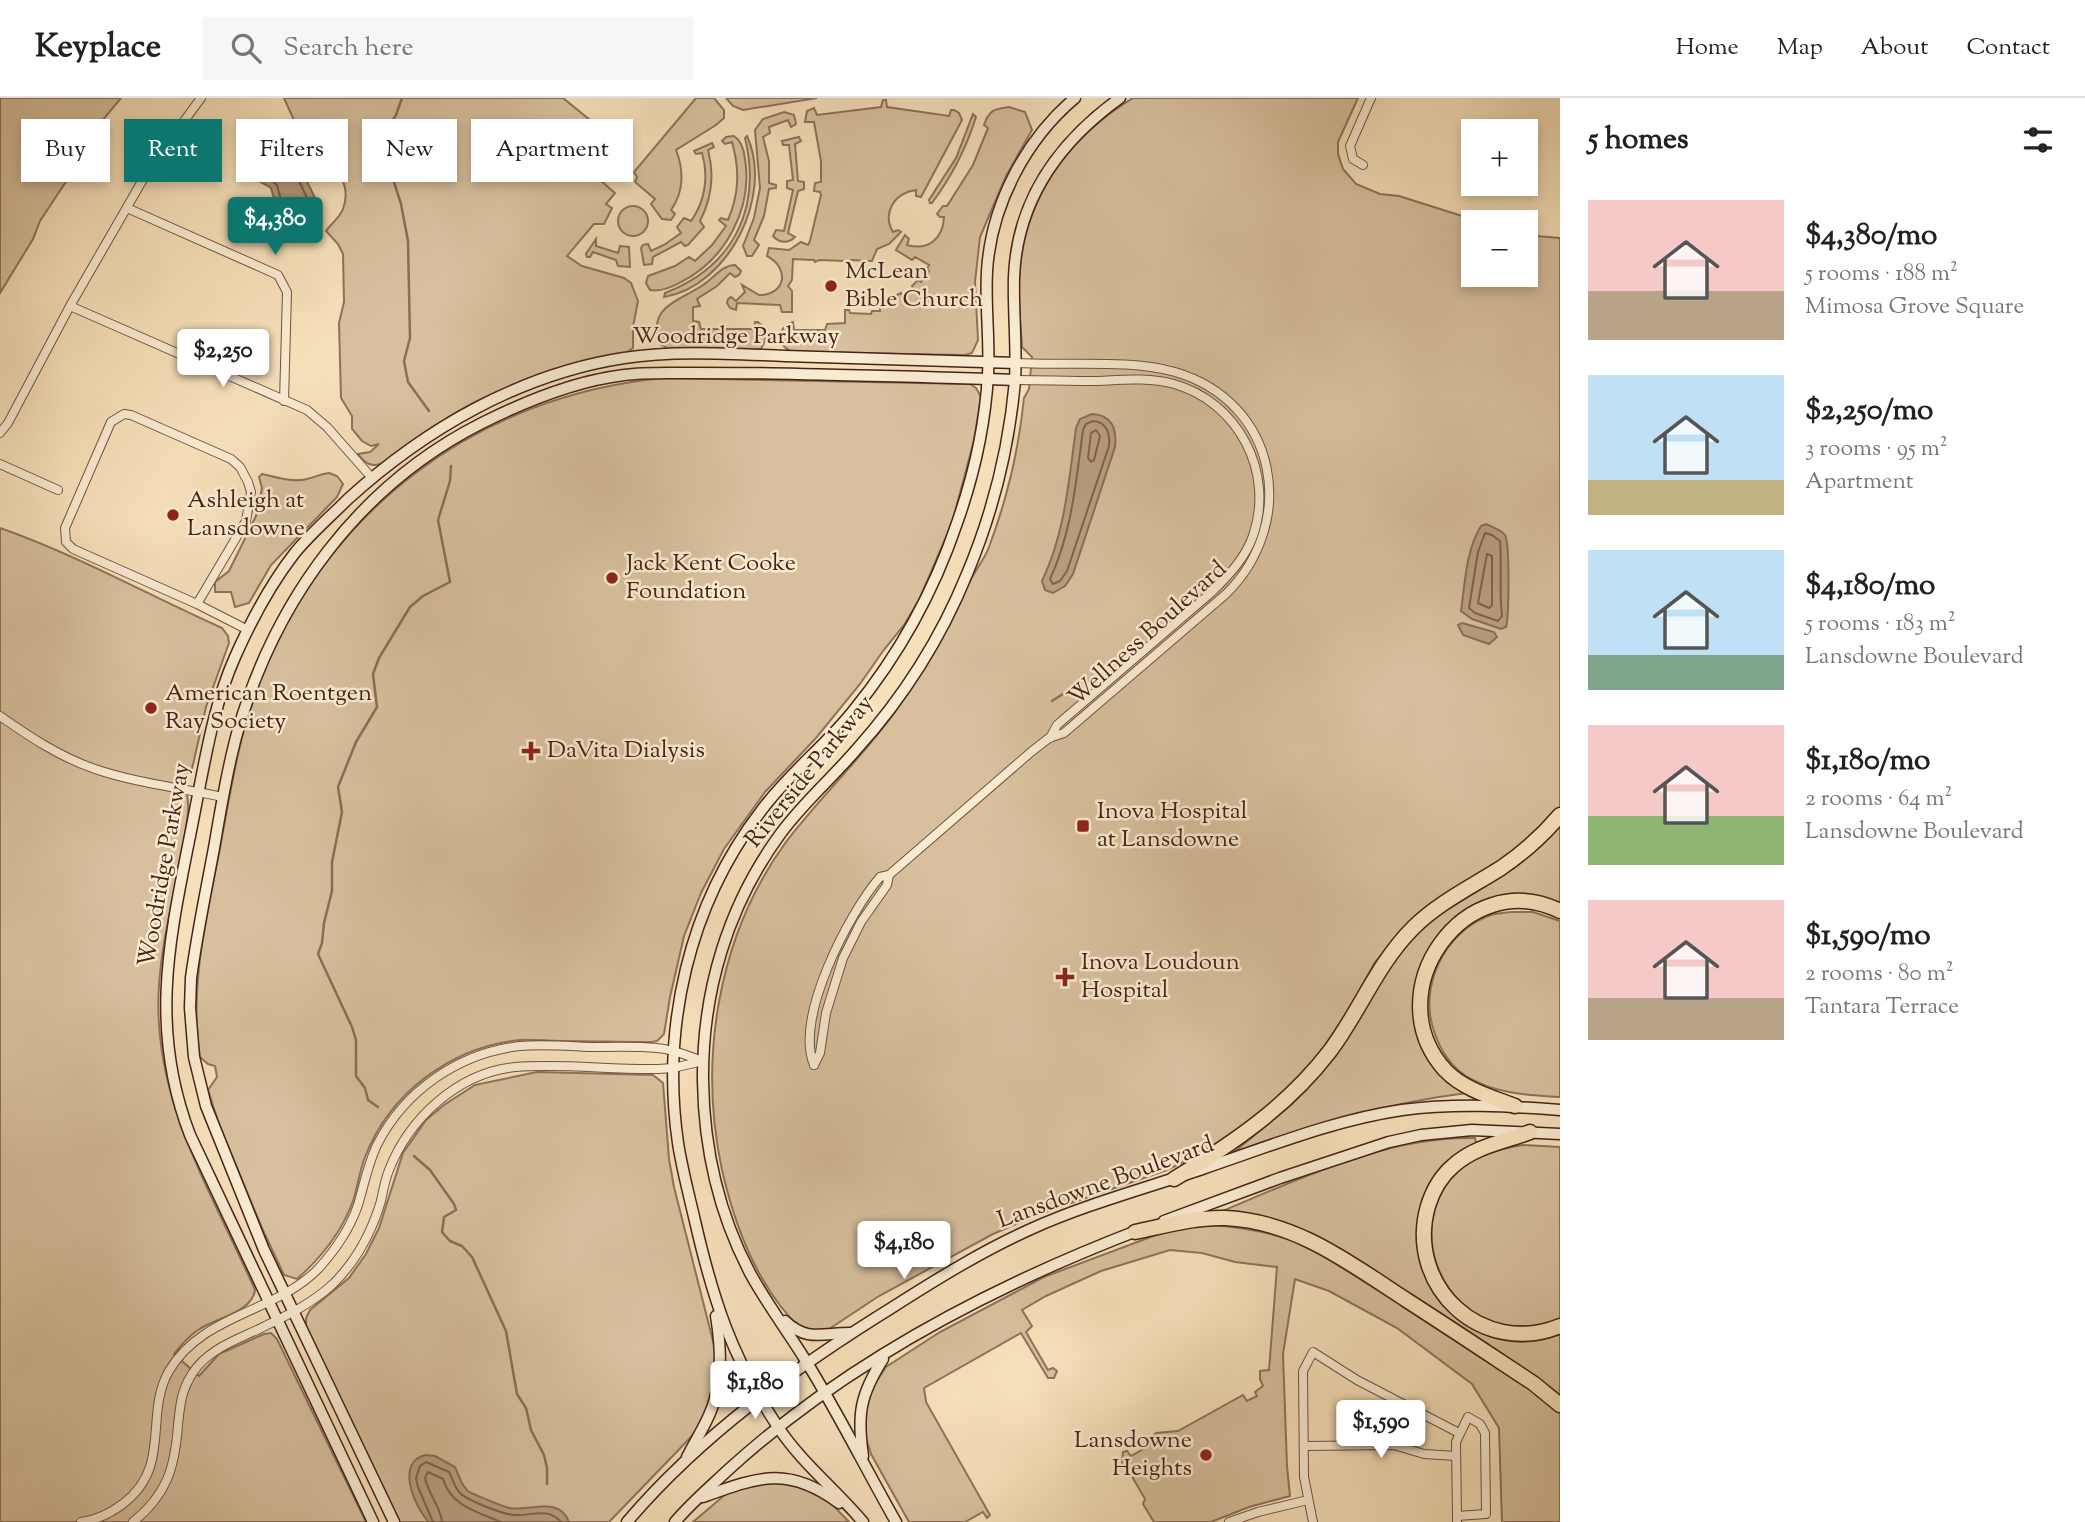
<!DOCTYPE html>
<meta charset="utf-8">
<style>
:root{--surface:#fff;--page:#f6f6f6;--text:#222;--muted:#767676;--line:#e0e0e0;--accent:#0f766e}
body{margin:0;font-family:"Sorts Mill Goudy",serif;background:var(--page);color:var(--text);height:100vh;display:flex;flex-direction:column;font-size:26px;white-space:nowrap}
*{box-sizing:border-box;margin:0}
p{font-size:23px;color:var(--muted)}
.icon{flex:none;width:38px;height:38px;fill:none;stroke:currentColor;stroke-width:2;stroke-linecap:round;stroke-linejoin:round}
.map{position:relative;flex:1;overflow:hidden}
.details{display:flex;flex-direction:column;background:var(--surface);width:525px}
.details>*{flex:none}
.top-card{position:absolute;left:21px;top:21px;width:665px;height:63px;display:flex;gap:14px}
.tools{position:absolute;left:1461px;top:21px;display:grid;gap:14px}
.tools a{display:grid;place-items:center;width:77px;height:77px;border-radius:0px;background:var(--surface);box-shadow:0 4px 10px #0003;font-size:35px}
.price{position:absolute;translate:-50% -60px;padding:0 16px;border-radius:7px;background:#fff;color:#222;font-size:23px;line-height:46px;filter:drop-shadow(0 2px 4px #0008)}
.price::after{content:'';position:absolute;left:50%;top:42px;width:21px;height:16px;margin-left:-10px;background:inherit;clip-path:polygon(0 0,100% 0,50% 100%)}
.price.selected{background:var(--accent);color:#fff}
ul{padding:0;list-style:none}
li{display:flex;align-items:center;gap:21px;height:175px;padding:0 28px}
li span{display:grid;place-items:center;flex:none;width:196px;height:140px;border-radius:0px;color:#555}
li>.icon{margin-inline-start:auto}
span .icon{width:84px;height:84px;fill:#fffc;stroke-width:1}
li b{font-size:30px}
h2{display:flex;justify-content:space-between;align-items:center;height:84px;padding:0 28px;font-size:30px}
.tag{padding:0 24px;border-radius:0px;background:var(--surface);box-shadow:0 4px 10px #0003;font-size:24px;line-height:63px}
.tag.selected{background:var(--accent);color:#fff}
header{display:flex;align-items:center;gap:42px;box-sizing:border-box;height:98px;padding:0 35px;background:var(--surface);border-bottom:2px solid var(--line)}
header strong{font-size:33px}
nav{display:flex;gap:38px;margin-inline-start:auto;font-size:24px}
.search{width:490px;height:63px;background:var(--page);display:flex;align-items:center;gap:18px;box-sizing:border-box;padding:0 24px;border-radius:0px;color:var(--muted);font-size:26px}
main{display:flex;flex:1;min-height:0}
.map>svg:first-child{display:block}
.green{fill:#d8c09e;stroke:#8f725a;stroke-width:2}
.water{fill:#baa082;stroke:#8c6e56;stroke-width:2}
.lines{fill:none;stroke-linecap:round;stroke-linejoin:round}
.shore{stroke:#80624c;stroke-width:2}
.stream{stroke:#8c6e56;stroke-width:2.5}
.street-casing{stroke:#72533e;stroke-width:10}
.secondary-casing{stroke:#462415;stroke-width:13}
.highway-casing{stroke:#462415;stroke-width:17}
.street{stroke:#f9ebd2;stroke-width:8}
.secondary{stroke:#f9ebd2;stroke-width:10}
.highway{stroke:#f6e0ba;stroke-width:14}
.poi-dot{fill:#8f2418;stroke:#f9ebd2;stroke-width:2.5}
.labels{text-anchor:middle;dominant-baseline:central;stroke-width:5;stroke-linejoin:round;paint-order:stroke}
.poi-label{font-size:24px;fill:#462415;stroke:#f9ebd2;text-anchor:start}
.street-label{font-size:24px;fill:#462415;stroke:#f9ebd2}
</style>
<header>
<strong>Keyplace</strong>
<div class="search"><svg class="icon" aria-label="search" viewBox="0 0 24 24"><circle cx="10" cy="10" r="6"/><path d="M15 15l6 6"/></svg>Search here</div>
<nav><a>Home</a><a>Map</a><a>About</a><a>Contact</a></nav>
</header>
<main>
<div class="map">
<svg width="1560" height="1424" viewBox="0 0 1560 1424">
<rect width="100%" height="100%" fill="#f6e0ba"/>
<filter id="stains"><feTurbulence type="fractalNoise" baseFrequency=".00286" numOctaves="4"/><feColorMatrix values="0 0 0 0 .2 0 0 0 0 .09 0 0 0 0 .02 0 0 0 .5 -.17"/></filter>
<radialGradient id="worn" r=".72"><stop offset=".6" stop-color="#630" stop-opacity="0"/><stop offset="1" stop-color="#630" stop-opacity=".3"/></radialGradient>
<g class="green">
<path d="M0 0H121L96 30 73 73 40 123 33 141 0 195Z"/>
<path d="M284 0H563L596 27 583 43 608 64 599 81 615 95 606 106 612 110 604 126H594L567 158 582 168 624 180 631 185 638 203 633 229V250L626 255C592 265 556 272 522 284 471 301 425 332 383 365 371 370 365 365 358 356L370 354 379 346 371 348 362 343 352 331V318L341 300 339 225 344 204 343 156 338 146 326 133C331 126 340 119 343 111 354 80 329 67 311 48 299 35 291 16 284 0Z"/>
<path d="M696 0H714L724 12V20L716 27 676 52C684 72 684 94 671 112L675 116 671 122 662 121 651 106 655 101 635 84 637 79 634 74Z"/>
<path d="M726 0H817L743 12 733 8Z"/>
<path d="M1133 0H1358L1338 44V56L1343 71 1356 86 1380 96 1399 98 1481 124H1474V177H1526V137L1560 140V710L1525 748 1411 823 1375 864 1349 911 1318 958 1294 986 1246 1028 1211 1051 1167 1072 1042 1115 993 1136 879 1198 826 1233 801 1231C759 1191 735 1129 722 1072 698 961 718 837 786 744 820 699 862 660 895 614 925 572 948 527 971 481 977 470 985 460 989 449 1007 401 1019 350 1024 300L1029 291 1032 259 1022 249C1021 228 1018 206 1019 184 1022 103 1066 41 1133 0Z"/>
<path d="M883 2H886L887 9 949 18 951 12H954L959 15 962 22 921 99 916 98V92C894 95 882 115 893 134L898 132 901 134 889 146 877 151 872 163 850 162 847 165 846 163 819 162 815 164 814 162 793 161 792 182 788 188 792 193V214H782L780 207 737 205 736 212 730 210 727 205 728 201 731 199 736 203 745 194 742 187 759 197C786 197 790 170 767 158L769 150 789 152 801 144 808 147 810 143 821 97 820 94 814 93 815 85 821 84V63L814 24H805L807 13 814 10 817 17 881 9Z"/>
<path d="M1009 9 1025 14 1032 32 1006 78 980 139 975 184 978 242 972 255 965 257 794 254C776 249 775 230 793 224L794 232H825L827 226 845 225V212H849L850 215 871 216 872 213H880V207L892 204 891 200 901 195 902 198 913 191 912 188 918 182 921 184 929 173 927 171 929 167 915 159 912 162 896 152 905 137 909 141 907 147C928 153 943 141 944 119H940L937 116 943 108H947L973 67 988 30 984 27C989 12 994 11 1009 9Z"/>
<path d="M784 14 794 17 796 26 791 29 788 22 769 29 770 35 763 39 769 63V85L776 87V90L769 91 764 118 754 142 759 147 752 158H747L743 148 754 120 760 90 755 32 763 21Z"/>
<path d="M973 16 976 19C966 51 952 78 932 105H930L929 102 956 60Z"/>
<path d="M734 38C742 43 744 52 745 61 753 111 725 162 681 184 672 189 660 194 650 192L646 185 648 178 675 168 689 159 695 163 712 147 726 128 719 122 721 120 728 122C739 96 740 72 732 44L725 46 722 43 726 39Z"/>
<path d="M747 38C774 97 729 188 664 199L665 195C733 169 762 111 745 40Z"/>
<path d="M799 39 801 43 795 46 798 83 804 84V91L798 93 788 135 795 139C788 146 779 145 773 138L776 132 784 133 793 92 787 90V83L793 82 789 47H783L782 43Z"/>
<path d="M712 45 714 49 708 52C715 78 712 100 700 123L704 129 688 147 685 148 681 144 653 159 652 166 644 167 641 150 643 147 648 146 651 153 664 147 681 135 677 129 684 120 691 123C705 104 709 78 702 55L696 56 694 53Z"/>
<circle cx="633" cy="123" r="15"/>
<path d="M596 141V148L618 155 620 148 629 149 630 169 618 168 616 162 593 154 590 159H587L586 156Z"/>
<path d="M735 167 741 173 739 177 735 179 730 175 717 188 697 201 700 208 693 209V223L699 224 701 231H754L755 224H758L767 233 765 243 761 251H669L660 246C646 208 680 203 703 187 714 180 722 167 735 167Z"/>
<path d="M664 280 970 286 976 290 981 299 974 342 952 425 919 502 904 527 883 553 860 586 816 640 765 694 724 751 701 795 684 838 670 899 664 936 657 943 652 944C622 944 591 943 561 943 547 943 533 941 519 942 451 949 390 995 365 1059 360 1072 358 1086 354 1100 343 1133 323 1158 297 1181L284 1177 262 1130 220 1029 208 992 217 979 215 968 208 966 200 959C189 891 206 822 219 755 230 698 238 639 259 585 326 411 479 297 664 280Z"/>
<path d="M329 375 337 378 343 386 337 399 271 467 249 505 235 509 231 494H215V484L229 473 256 418 262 390 259 379 262 376C276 379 293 385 307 381 316 379 320 376 329 375Z"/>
<path d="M0 430C77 457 148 497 222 530L228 538 229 545 206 609 192 671 185 677C186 689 189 703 188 714 182 772 163 828 159 887 151 1000 211 1092 255 1192 252 1215 215 1220 198 1232 189 1238 181 1247 174 1256L199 1278 219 1256 264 1236 271 1235 277 1241 366 1424H0Z"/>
<path d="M1560 721V808L1555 805C1538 807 1468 812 1459 818 1421 842 1404 902 1420 944 1430 966 1447 981 1467 995 1385 1005 1310 1028 1233 1055L1292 1006 1317 980 1391 864 1412 841 1433 821Z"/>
<path d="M1512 814H1533L1560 823V999C1527 997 1495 996 1466 978 1451 968 1441 953 1435 936 1417 891 1444 833 1491 817 1497 815 1505 815 1512 814Z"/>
<path d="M537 974 653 977 663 985 669 1061 674 1089 715 1251 716 1276 711 1300 700 1326 691 1339 609 1424H400L306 1229V1220L310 1212 349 1180 366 1156 379 1130 403 1055 426 1022 444 1007 475 987Z"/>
<path d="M1475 1040 1476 1045C1465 1051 1454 1057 1445 1066 1372 1145 1459 1277 1560 1236V1302L1339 1154 1215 1116C1298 1082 1384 1038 1475 1040Z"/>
<path d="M1523 1047 1560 1049V1221C1546 1228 1534 1229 1519 1228 1512 1228 1504 1229 1497 1227 1487 1224 1477 1218 1469 1212 1429 1180 1417 1120 1452 1079 1470 1058 1497 1051 1523 1047Z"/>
<path d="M1210 1127C1242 1129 1272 1135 1303 1145L1545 1298 1560 1315V1424H1502L1499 1330 1472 1286 1397 1230 1329 1193 1295 1181 1283 1256 1287 1368 1290 1398 1249 1409 1211 1424H1154L1143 1406 1145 1401 1126 1368 1122 1367 1123 1354 1127 1353 1131 1358 1157 1343 1154 1337 1156 1335 1178 1333 1243 1297 1247 1303 1257 1298 1255 1294 1263 1288 1260 1281V1273L1269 1272 1277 1169 1235 1164 1202 1155 1170 1152 1101 1173 1046 1198 1022 1212 1032 1228 1026 1234 1048 1272 1053 1270 1057 1273 1054 1280H1048L1021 1235 924 1290 926 1304 990 1417 987 1420 983 1414 965 1424H909L871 1356 863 1331 867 1298 886 1269 940 1234 1044 1179 1156 1137 1176 1131Z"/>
<path d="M755 1384 792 1385 828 1402 849 1424H693L727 1395Z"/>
</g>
<g class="water">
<path d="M275 26 291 50 316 102 317 109C307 121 292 124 279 118L271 90C266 86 255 83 252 77 245 66 265 32 275 26Z"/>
<path d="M1092 316C1112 317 1117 331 1115 349L1073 476 1065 488 1053 495 1045 492 1042 483C1065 435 1069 382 1076 330L1080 321Z"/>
<path d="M1486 426C1492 429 1501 432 1505 437 1510 445 1509 519 1506 529L1501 531 1472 521 1461 513C1465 485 1466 452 1481 428Z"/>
<path d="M1462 525 1494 534 1497 539 1489 546 1463 537 1458 527Z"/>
<path d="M426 1357 435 1358 455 1369C459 1377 460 1386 468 1393 472 1396 502 1408 509 1410 529 1414 559 1397 569 1424H429C414 1409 395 1363 426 1357Z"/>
</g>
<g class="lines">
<g class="shore">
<path d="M275 38 285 54 309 104V108C302 114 293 115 284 113L277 87 258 73C258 61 265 49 271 39Z"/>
<path d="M1093 323C1107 324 1110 335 1109 348L1067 473 1060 483 1053 486 1050 481C1072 434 1076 383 1083 332L1086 326Z"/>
<path d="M1096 332 1100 338 1094 362 1091 364 1088 360 1091 335Z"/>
<path d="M1485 435 1492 437 1500 443C1502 469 1499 493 1502 518L1498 523 1475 515 1469 510 1478 454Z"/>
<path d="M1487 456 1492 458V507L1489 510 1478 505Z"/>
<path d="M433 1424 418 1389 416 1380 420 1368 426 1364 449 1374C453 1381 454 1388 459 1394 466 1402 504 1417 515 1417 532 1418 548 1409 561 1424"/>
<path d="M442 1424C441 1409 428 1396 425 1380L428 1374 443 1381C451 1408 477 1414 501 1424"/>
</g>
<g class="stream">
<path d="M402 0 396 17 387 31 382 47 401 106 408 143 410 240 404 263 408 284 429 313"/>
<path d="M1052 603 1083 583 1096 582"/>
<path d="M378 1009 368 1002 365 990 356 978V942L352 929 318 856 322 845 324 825 332 793V764L342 714 338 689 356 644 377 609 373 576 379 560 410 509 423 498 450 484 438 422 450 383 451 368"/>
<path d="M414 1058 430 1072 454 1106 456 1112 444 1119 442 1134 450 1143 462 1148 472 1159 506 1233 517 1296 526 1310 531 1332 544 1357 547 1370V1386"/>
</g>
<defs>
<g id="street">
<path d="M1363 67 1353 61 1350 48 1371 0"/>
<path d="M127 110 278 177 287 194 284 303"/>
<path d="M70 208 307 312 327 329 372 380"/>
<path d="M1015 282C1041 282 1068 283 1095 283 1121 282 1148 279 1174 286 1238 304 1275 374 1253 438 1245 460 1230 476 1213 493L1057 627 1050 640"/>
<path d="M0 335 8 325 70 208 149 71 201 0"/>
<path d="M0 366 58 392"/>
<path d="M197 506 246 423 251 394 248 384 240 369 231 361 131 317 124 316 111 324 65 430 66 444 73 451 197 506 248 532"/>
<path d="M0 618C30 639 60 659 95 671 136 685 181 690 223 699"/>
<path d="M814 967C794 920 849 815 880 779L889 777 1031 654 1049 640 1064 635 1226 496C1299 424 1278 304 1175 274 1131 261 1064 268 1016 265"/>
<path d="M814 967 820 955 826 915 843 860 861 824 887 787 889 777"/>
<path d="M1304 1348 1394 1347 1424 1356 1456 1358"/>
<path d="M1457 1418 1486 1416 1485 1335 1480 1326 1468 1319 1456 1344 1457 1418V1424"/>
<path d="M81 1424C98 1422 111 1415 124 1405 172 1368 144 1316 169 1273 202 1216 276 1215 319 1170 336 1151 350 1131 358 1107 364 1087 368 1066 377 1047 405 992 459 955 520 948 542 946 566 948 588 949 611 949 635 948 657 950 673 951 688 958 703 963"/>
<path d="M133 1424C167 1397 175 1369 178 1327 180 1308 181 1293 192 1276 206 1253 233 1243 257 1232 284 1219 312 1206 334 1185 356 1163 372 1133 381 1103 383 1093 385 1082 389 1072 409 1021 457 975 515 969 562 965 610 972 658 971L673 970 703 963"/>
<path d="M1229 1424 1258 1414 1308 1402"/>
<path d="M1313 1424 1304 1379 1303 1273 1313 1254 1357 1282 1459 1335"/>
</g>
<g id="secondary">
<path d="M1164 1123 1280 1080 1389 1044 1421 1037 1472 1032 1560 1036"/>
<path d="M785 1223C807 1244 823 1235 850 1235"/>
<path d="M863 1358C857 1317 860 1297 883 1261"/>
<path d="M687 1359C695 1343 706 1327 712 1310 723 1281 721 1248 716 1218"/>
<path d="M703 1399C758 1379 788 1367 839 1405"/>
<path d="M373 1424 190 1037C145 920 174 824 196 707 206 657 214 606 235 559 251 523 270 487 294 456 310 436 330 419 348 401 425 331 520 276 624 260 677 252 732 256 785 258 862 260 939 262 1016 265"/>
<path d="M394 1424 264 1152 206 1008 194 959 190 910 191 880C197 836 206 793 214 750 221 710 227 670 238 632 276 501 359 387 482 325 526 303 574 283 624 277 645 274 668 275 690 275 726 275 762 275 798 276 870 278 943 279 1015 282"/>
<path d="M627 1424C701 1337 796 1269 893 1209 937 1181 982 1153 1031 1131 1086 1106 1147 1090 1205 1070 1270 1048 1334 1022 1402 1012 1455 1005 1507 1008 1560 1012"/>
<path d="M675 1424C691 1405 710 1389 728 1372 844 1266 993 1188 1139 1132"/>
<path d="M863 1424C835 1391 801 1364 778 1329 732 1260 713 1202 695 1123 689 1097 682 1071 678 1045 661 928 689 807 761 713 788 676 825 648 853 613 898 558 934 493 957 425 974 377 985 328 988 277 990 242 985 208 987 173 991 108 1025 42 1075 0"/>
<path d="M896 1424C866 1371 838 1315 806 1263 788 1234 767 1206 750 1175 719 1116 704 1050 703 983 702 893 728 807 781 735 803 705 832 680 856 652 902 601 941 540 967 476 993 414 1009 350 1015 283 1017 248 1013 213 1014 179 1017 101 1059 44 1120 0"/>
</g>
<g id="highway">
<path d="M1515 1008C1491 999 1463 991 1445 972 1375 894 1465 766 1560 813"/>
<path d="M1530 1034C1504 1044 1475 1048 1453 1068 1440 1079 1433 1092 1428 1108 1405 1188 1482 1260 1560 1228"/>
<path d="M1174 1081C1232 1046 1288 1008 1330 953 1360 913 1377 866 1413 830 1438 805 1471 789 1501 770 1523 755 1543 737 1560 717"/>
<path d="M1135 1134C1164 1128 1195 1119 1225 1120 1296 1123 1351 1166 1408 1203 1450 1230 1492 1258 1533 1285L1560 1307"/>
</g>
</defs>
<use href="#street" class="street-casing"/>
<use href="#secondary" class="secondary-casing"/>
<use href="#highway" class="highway-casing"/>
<use href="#street" class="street"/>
<use href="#secondary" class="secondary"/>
<use href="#highway" class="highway"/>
</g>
<g class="poi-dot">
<circle cx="831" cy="188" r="7"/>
<circle cx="173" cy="417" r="7"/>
<circle cx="612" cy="480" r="7"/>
<circle cx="151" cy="610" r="7"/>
<path d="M527.5 642.5h7v7h7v7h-7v7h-7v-7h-7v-7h7z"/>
<rect x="1076" y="721" width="14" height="14" rx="3.5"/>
<path d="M1061.5 868.5h7v7h7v7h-7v7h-7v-7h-7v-7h7z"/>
<circle cx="1206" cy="1357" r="7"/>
</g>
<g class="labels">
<g class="poi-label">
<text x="845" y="174">McLean<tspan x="845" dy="28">Bible Church</tspan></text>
<text x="187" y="403">Ashleigh at<tspan x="187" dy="28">Lansdowne</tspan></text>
<text x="626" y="466">Jack Kent Cooke<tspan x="626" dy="28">Foundation</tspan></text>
<text x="165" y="596">American Roentgen<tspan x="165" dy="28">Ray Society</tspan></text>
<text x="547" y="653">DaVita Dialysis</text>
<text x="1097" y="714">Inova Hospital<tspan x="1097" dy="28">at Lansdowne</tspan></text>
<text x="1081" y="865">Inova Loudoun<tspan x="1081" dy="28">Hospital</tspan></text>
<text x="1192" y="1343" text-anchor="end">Lansdowne<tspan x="1192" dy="28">Heights</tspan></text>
</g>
<g class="street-label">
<text x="736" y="239">Woodridge Parkway</text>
<text transform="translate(1148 536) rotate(-42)">Wellness Boulevard</text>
<text transform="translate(810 674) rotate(-51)">Riverside Parkway</text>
<text transform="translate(165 767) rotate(-80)">Woodridge Parkway</text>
<text transform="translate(1106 1085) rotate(-20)">Lansdowne Boulevard</text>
</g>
</g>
<rect width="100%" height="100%" filter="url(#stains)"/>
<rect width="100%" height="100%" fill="url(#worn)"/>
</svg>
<div class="tools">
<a>+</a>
<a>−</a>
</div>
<b class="price selected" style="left:275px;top:159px">$4,380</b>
<b class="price" style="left:223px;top:291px">$2,250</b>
<b class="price" style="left:904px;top:1183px">$4,180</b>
<b class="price" style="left:755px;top:1323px">$1,180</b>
<b class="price" style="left:1381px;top:1362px">$1,590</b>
<div class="top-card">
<a class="tag">Buy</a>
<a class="tag selected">Rent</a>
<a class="tag">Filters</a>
<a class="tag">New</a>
<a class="tag">Apartment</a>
</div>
</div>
<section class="details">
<h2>5 homes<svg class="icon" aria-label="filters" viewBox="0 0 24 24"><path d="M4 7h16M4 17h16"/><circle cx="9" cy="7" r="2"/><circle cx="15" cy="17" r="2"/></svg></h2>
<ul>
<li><span style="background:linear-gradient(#f6c9c9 65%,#b9a48a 0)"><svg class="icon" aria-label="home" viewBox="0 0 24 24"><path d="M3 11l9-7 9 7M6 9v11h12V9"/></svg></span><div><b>$4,380/mo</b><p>5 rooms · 188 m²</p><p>Mimosa Grove Square</p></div></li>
<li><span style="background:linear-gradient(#bfe0f5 75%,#c2b280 0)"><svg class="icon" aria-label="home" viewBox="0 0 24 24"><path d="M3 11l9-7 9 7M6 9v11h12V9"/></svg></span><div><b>$2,250/mo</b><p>3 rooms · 95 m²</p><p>Apartment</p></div></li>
<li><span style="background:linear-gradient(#bfe0f5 75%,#7fa58c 0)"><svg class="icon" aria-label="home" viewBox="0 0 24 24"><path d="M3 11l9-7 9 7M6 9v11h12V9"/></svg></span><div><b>$4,180/mo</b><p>5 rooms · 183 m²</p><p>Lansdowne Boulevard</p></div></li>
<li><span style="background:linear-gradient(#f6c9c9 65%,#8fb573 0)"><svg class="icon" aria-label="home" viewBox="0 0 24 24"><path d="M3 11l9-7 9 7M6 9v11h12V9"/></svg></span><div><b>$1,180/mo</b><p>2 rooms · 64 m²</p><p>Lansdowne Boulevard</p></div></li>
<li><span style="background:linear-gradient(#f6c9c9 70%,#b9a48a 0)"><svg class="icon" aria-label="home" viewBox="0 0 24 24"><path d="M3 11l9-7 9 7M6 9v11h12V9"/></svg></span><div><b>$1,590/mo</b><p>2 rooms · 80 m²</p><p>Tantara Terrace</p></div></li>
</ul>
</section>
</main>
